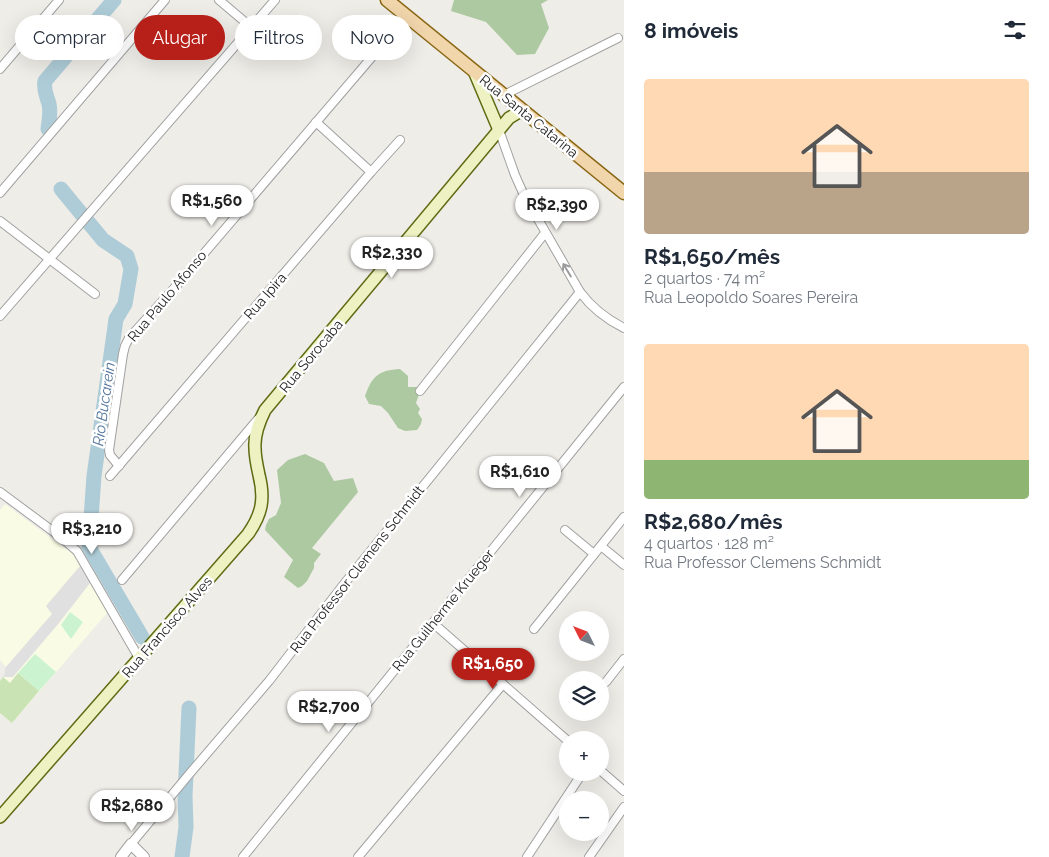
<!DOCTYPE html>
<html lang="pt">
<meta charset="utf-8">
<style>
:root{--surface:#fff;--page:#f6f6f7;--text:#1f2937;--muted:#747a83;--accent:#b71f19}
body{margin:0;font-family:Raleway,sans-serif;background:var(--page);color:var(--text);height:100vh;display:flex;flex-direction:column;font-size:19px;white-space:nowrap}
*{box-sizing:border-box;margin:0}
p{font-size:16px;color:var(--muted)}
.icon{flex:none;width:28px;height:28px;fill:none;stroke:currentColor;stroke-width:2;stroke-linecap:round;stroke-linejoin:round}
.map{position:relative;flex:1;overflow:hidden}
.details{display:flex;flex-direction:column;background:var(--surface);width:425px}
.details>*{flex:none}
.banner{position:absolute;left:15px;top:15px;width:475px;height:45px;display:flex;gap:10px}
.needle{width:32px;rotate:312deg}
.tools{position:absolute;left:559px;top:611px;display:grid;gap:10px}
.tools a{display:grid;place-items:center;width:50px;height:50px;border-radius:50%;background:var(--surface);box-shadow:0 5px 20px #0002;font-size:25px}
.price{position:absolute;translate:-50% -42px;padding:0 11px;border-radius:18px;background:#fff;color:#222;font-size:16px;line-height:32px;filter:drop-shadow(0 1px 2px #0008)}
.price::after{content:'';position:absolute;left:50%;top:30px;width:15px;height:11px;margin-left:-8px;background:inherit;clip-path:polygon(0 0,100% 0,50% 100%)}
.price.active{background:var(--accent);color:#fff}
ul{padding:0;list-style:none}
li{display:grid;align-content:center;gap:10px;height:265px;padding:0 20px}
li span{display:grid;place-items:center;height:155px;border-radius:5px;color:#555}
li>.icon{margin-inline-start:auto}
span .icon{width:90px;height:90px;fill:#fffc;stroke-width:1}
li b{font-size:21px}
h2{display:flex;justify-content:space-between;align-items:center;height:60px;padding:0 20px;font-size:21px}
.pill{padding:0 18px;border-radius:22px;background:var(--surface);box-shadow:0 5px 20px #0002;font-size:18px;line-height:45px}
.pill.active{background:var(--accent);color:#fff}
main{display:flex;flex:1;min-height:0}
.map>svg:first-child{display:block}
.education{fill:#fafbe4}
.grass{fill:#c9e3b4}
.forest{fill:#acc9a1}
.park{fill:#cbf3cf}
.parking{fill:#e0e0e0}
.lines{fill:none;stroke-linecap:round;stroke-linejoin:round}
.river{stroke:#aeccd7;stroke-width:15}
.minor-casing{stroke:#a1a1a1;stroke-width:10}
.tertiary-casing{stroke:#a1a1a1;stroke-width:12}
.secondary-casing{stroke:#5e6b13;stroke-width:14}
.primary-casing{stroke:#896713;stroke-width:15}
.minor{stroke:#fff;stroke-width:8}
.tertiary{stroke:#fff;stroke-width:10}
.secondary{stroke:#eef2c3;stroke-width:11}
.primary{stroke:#f1d5ab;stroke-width:12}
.oneway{stroke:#9b9b9b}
.labels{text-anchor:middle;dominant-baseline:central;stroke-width:5;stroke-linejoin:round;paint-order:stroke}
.street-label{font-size:14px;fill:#202020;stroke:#fff}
.water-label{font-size:15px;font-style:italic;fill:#54769d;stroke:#fff}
</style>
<main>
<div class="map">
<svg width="624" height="857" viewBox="0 0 624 857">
<rect width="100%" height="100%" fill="#efede8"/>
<path class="education" d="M5 504 74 555 108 612 12 723 0 713V681L3 679 5 673V666L0 660V510Z"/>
<path class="grass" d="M18 673 39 691 12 723 0 713V681L3 677 10 683Z"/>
<g class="forest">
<path d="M454 0H548L541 4 549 28 535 54 517 55 486 22 451 11Z"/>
<path d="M400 369 408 376V387H417L419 394 416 403 420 409 418 413 422 419 421 424 417 430 405 431 398 428 388 413 381 406 369 404 365 396C372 376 379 370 400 369Z"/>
<path d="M305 454 324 463 334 481 353 478 358 492 312 548 321 554 314 563V568L307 581 302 586 298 588 284 577 293 560 265 530 266 525 269 519 276 515 281 503 277 470 288 460Z"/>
</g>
<g class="park">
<path d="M70 612 83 622 71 639 61 625Z"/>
<path d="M35 654 56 672 39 691 18 673Z"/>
</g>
<path class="parking" d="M80 566 90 583 59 623 13 677H3L5 673V668L52 614 46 606Z"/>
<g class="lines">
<g class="river">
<path d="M48 129C49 121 51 113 49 104 47 96 43 90 45 81L114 0"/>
<path d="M61 189 103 240 127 256 131 269 125 304 116 319 94 476 89 547 142 637"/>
<path d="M182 857 186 827 185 796 189 708"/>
</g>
<defs>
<g id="minor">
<path d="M219 0 251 27"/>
<path d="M0 69 59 0"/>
<path d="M504 95 618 38"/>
<path d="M499 130 515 175 523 193 580 292C592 308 606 319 624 328"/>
<path d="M371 172 400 140"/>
<path d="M0 193 165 0"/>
<path d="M0 221 95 294"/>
<path d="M0 316 275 0"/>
<path d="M420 391 545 233"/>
<path d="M119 466 110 455 109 450 123 354 125 346 129 338 177 285 407 16"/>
<path d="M110 476 371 172 316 122"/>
<path d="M0 492 62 538 77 551 139 658"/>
<path d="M565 530 594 554"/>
<path d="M601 546 624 565"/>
<path d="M122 580 258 419"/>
<path d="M433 623 568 741"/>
<path d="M534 629 624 517"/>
<path d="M606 682 624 659"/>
<path d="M600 770 624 791"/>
<path d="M131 844 191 772 269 681 344 584 580 292"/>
<path d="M243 857 624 387"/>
<path d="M358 857 503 684"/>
<path d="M527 857 583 772"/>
<path d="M589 857 624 807"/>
</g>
<path id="tertiary" d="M121 857 131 844 144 857"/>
<g id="secondary">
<path d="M474 71 499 130"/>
<path d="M0 817 248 534C262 514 265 499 259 475 257 466 255 457 255 448 254 434 259 422 265 410L504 124 509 118 522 110"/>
</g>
<path id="primary" d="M387 0 624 193"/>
</defs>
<use href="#minor" class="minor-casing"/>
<use href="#tertiary" class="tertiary-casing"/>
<use href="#secondary" class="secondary-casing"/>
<use href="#primary" class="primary-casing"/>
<use href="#minor" class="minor"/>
<use href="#tertiary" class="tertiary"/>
<use href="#secondary" class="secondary"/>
<use href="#primary" class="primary"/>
</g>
<defs><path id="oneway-shaft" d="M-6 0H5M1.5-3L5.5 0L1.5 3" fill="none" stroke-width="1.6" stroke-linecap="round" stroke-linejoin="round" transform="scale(1.25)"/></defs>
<use class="oneway" href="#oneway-shaft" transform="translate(567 270) rotate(-121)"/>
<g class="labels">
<g class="street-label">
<text transform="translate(529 116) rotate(39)">Rua Santa Catarina</text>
<text transform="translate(167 296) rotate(-50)">Rua Paulo Afonso</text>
<text transform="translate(265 296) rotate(-49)">Rua Ipira</text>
<text transform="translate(311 356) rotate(-50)">Rua Sorocaba</text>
<text transform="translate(357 569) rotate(-52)">Rua Professor Clemens Schmidt</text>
<text transform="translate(443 610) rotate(-51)">Rua Guilherme Krueger</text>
<text transform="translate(167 627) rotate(-49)">Rua Francisco Alves</text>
</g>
<g class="water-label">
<text transform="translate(104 404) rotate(-82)">Rio Bucarein</text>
</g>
</g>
</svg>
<div class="tools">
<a><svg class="needle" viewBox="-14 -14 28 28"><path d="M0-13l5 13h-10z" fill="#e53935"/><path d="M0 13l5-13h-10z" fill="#747a83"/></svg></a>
<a><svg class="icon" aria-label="layers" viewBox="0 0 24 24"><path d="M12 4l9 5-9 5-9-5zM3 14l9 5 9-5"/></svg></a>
<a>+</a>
<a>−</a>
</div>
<b class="price" style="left:212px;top:227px">R$1,560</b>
<b class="price" style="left:557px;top:231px">R$2,390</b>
<b class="price" style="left:392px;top:279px">R$2,330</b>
<b class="price" style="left:520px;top:498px">R$1,610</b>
<b class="price" style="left:92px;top:555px">R$3,210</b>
<b class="price active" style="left:493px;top:690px">R$1,650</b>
<b class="price" style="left:329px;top:733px">R$2,700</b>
<b class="price" style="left:132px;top:832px">R$2,680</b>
<div class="banner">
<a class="pill">Comprar</a>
<a class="pill active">Alugar</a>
<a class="pill">Filtros</a>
<a class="pill">Novo</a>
</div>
</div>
<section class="details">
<h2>8 imóveis<svg class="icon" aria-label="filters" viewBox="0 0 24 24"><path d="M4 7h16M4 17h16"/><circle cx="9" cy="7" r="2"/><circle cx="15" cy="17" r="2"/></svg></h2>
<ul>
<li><span style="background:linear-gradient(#ffd9b3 60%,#b9a48a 0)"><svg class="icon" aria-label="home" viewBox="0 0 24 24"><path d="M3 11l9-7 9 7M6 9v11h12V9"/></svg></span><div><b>R$1,650/mês</b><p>2 quartos · 74 m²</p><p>Rua Leopoldo Soares Pereira</p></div></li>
<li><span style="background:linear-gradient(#ffd9b3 75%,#8fb573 0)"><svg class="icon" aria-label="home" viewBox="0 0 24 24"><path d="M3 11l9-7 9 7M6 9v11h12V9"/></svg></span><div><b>R$2,680/mês</b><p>4 quartos · 128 m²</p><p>Rua Professor Clemens Schmidt</p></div></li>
</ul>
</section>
</main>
